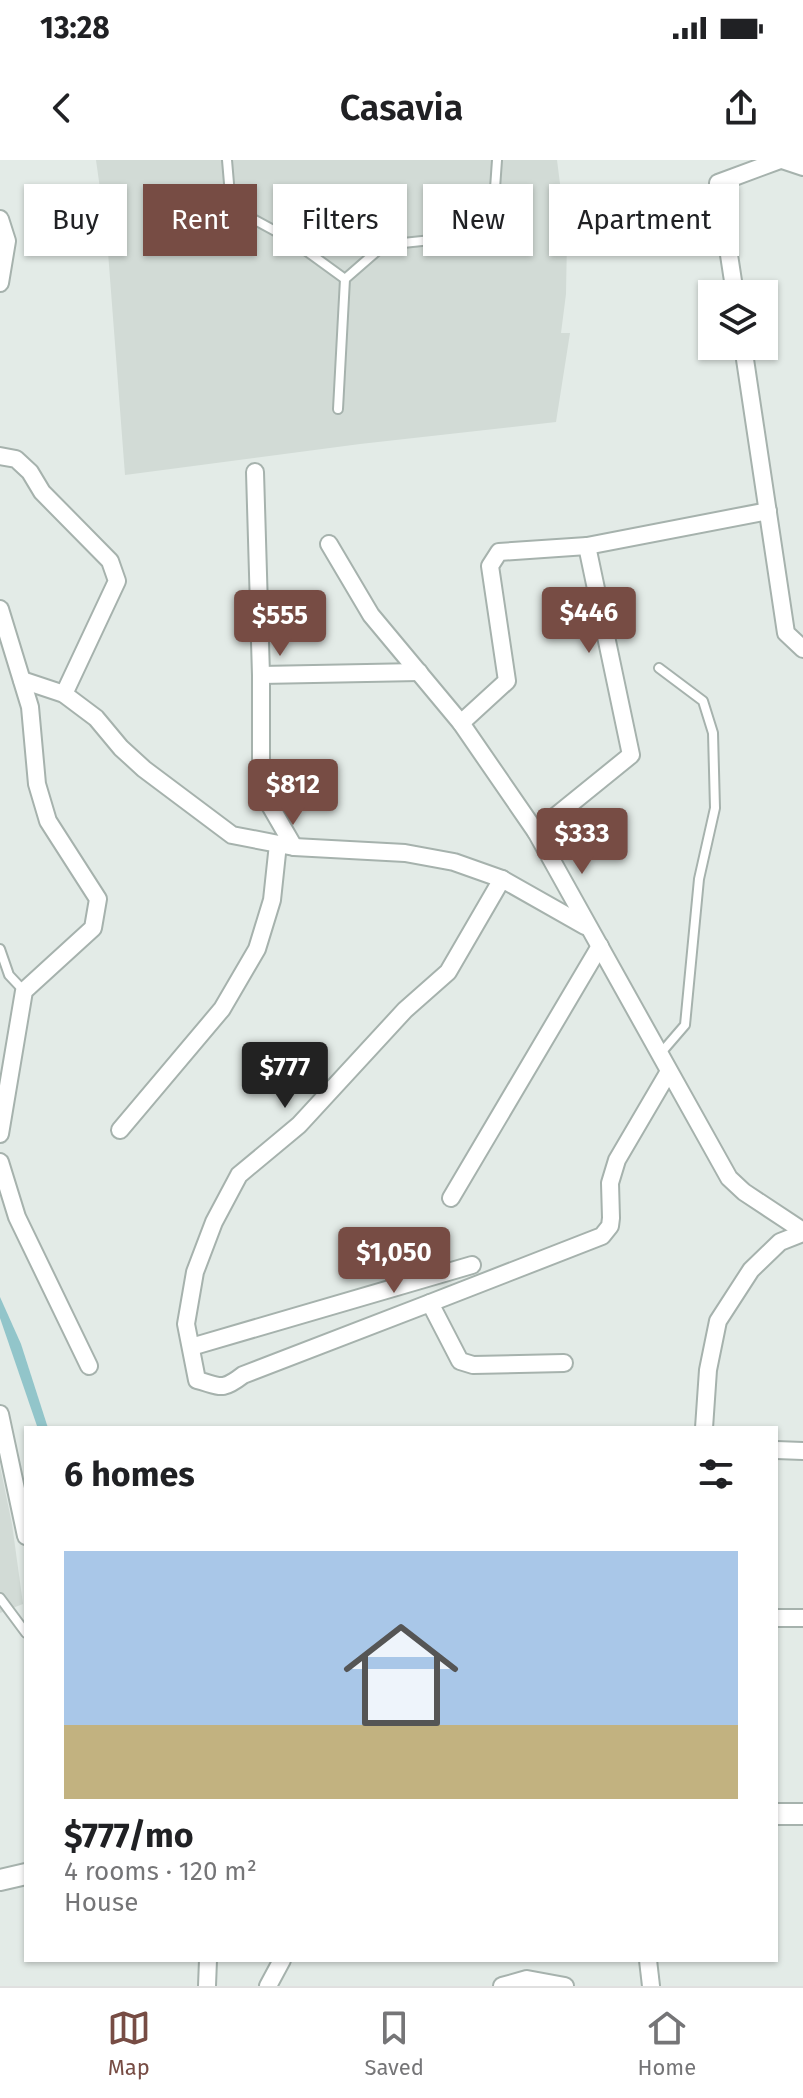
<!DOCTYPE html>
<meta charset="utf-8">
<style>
:root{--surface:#fff;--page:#f2f2f2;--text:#202124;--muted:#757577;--line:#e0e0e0;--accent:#774c44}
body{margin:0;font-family:"Fira Sans",sans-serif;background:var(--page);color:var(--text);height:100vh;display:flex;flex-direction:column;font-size:30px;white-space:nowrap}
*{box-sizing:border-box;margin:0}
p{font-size:26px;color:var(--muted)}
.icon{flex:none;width:44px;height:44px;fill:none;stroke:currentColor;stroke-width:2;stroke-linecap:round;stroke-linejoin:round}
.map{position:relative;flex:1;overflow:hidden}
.side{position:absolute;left:24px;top:1266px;width:754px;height:536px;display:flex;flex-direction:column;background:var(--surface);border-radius:0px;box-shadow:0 2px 6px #0004}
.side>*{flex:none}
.hud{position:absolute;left:24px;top:24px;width:756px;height:72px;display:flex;gap:16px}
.fabs{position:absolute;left:698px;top:120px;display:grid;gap:16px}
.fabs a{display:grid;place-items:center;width:80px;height:80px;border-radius:0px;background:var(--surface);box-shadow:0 2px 6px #0004;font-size:40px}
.price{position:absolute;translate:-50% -68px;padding:0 18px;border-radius:8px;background:var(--accent);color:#fff;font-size:26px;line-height:52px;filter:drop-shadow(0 2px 4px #0008)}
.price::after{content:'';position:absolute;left:50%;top:48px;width:24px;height:18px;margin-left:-12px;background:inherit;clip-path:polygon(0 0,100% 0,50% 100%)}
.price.on{background:#222;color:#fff}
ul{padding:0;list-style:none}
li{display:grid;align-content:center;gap:16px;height:424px;padding:0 40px}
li+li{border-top:2px solid var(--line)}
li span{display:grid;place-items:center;height:248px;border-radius:0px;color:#555}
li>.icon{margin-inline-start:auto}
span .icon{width:144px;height:144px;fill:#fffc;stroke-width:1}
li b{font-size:34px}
h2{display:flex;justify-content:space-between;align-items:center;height:96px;padding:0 40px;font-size:34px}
.chip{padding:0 28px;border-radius:0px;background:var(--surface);box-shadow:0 2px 6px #0004;font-size:28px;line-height:72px}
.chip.on{background:var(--accent);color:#fff}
.status{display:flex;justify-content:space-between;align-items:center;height:56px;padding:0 40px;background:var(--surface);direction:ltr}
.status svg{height:22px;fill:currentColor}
header{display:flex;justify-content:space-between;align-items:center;height:104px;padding:0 40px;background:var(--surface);font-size:36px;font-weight:600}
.tab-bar{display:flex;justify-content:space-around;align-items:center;height:112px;border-top:2px solid var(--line);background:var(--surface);font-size:22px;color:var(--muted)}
.tab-bar a{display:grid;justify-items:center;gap:4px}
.tab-bar .on{color:var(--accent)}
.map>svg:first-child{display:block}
.built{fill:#d2dbd6}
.water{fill:#92c5ca}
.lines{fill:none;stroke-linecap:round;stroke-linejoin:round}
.service-casing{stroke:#a6b2ad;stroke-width:12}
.minor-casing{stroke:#a6b2ad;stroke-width:20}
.tertiary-casing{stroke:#a6b2ad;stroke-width:24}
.service{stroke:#fff;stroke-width:8}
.minor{stroke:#fff;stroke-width:16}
.tertiary{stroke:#fff;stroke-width:20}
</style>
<div class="status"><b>13:28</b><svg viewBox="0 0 49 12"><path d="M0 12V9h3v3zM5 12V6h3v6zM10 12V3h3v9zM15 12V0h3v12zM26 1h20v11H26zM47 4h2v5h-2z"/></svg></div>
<header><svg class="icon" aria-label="back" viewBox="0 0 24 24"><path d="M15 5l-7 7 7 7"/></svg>Casavia<svg class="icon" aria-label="share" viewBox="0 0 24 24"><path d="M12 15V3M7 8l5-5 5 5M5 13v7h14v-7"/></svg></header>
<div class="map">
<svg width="803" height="1826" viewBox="0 0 803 1826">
<rect width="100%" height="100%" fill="#e3ebe7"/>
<g class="built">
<path d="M96 0H557L567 79 566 134 561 173H570L556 262 360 284 125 315 107 79Z"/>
<path d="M0 1306 12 1364 23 1444 0 1453Z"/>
</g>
<path class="water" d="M0 1137 21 1184 48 1268H38L37 1266 0 1158Z"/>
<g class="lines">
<defs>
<g id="service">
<path d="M227 0 231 47 290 79 345 119"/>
<path d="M338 249 345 119 384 85 479 75 493 57 497 0"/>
<path d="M659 508 703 541 713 573 715 648 699 719 685 865 660 894"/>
<path d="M0 789 9 815 24 831"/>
<path d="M0 1438 26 1473"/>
</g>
<g id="minor">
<path d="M782 0 803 7"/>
<path d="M0 59 7 81 0 123"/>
<path d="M735 134 718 23 780 0"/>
<path d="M743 186 786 473 803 489"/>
<path d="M0 296 16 299 30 312 42 332 110 401 117 421 64 534"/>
<path d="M255 312 261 515V612L268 642 294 687"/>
<path d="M329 384 371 455 461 563 536 672 729 1018 744 1032 803 1071"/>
<path d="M0 449 30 547 37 624 48 661 98 739 93 768 24 831 0 974"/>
<path d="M261 515 419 512"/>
<path d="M22 520 64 534 96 558 121 588 144 609 232 675 294 687 405 693 454 702 502 719 585 766"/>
<path d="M461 563 507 521 490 406 499 392 587 386 768 351"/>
<path d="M536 672 631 595 587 386"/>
<path d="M502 719 448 812 405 850 299 965 239 1015 214 1062 195 1112 186 1164 197 1220C220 1226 221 1232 243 1215L430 1143 460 1201 473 1205 564 1203"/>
<path d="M120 970 222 849 257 789 272 740 278 684"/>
<path d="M0 1002 17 1057 89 1206"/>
<path d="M451 1038 600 786"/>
<path d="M430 1143 602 1076 610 1066 611 1058 610 1023 617 1000 668 913"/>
<path d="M191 1187 472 1105"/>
<path d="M0 1254 26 1376"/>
<path d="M704 1268 708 1210 718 1161 751 1110 780 1082 803 1073"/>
<path d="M776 1290 803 1291"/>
<path d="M776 1458H803"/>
<path d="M648 1800 651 1826"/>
<path d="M207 1826 208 1800"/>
<path d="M268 1826 282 1800"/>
<path d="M502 1826 527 1819 565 1826"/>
</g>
<g id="tertiary">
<path d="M776 1654H803"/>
<path d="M0 1720 26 1714"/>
</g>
</defs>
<use href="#service" class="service-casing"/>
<use href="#minor" class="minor-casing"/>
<use href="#tertiary" class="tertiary-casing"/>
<use href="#service" class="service"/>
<use href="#minor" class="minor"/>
<use href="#tertiary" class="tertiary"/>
</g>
</svg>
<div class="fabs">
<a><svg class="icon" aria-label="layers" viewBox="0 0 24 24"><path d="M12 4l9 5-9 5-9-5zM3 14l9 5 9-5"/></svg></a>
</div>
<b class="price" style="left:589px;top:495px">$446</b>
<b class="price" style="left:280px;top:498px">$555</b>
<b class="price" style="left:293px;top:667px">$812</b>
<b class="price" style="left:582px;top:716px">$333</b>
<b class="price on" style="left:285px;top:950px">$777</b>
<b class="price" style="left:394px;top:1135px">$1,050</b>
<div class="hud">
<a class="chip">Buy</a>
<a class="chip on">Rent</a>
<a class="chip">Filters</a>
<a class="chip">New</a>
<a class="chip">Apartment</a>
</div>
<section class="side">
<h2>6 homes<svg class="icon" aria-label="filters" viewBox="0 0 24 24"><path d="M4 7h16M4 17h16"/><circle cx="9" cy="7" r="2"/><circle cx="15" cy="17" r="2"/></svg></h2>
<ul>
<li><span style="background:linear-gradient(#a9c7e8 70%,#c2b280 0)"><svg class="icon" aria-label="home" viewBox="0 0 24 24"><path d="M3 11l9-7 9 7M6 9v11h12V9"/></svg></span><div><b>$777/mo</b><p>4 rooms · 120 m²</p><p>House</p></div></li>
</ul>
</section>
</div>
<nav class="tab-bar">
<a class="on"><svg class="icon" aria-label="map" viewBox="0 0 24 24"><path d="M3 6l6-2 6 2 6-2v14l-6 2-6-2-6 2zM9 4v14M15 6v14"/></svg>Map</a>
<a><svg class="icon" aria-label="saved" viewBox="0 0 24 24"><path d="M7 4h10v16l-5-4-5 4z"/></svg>Saved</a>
<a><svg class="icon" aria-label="home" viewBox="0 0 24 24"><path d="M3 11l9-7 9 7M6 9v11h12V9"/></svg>Home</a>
</nav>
